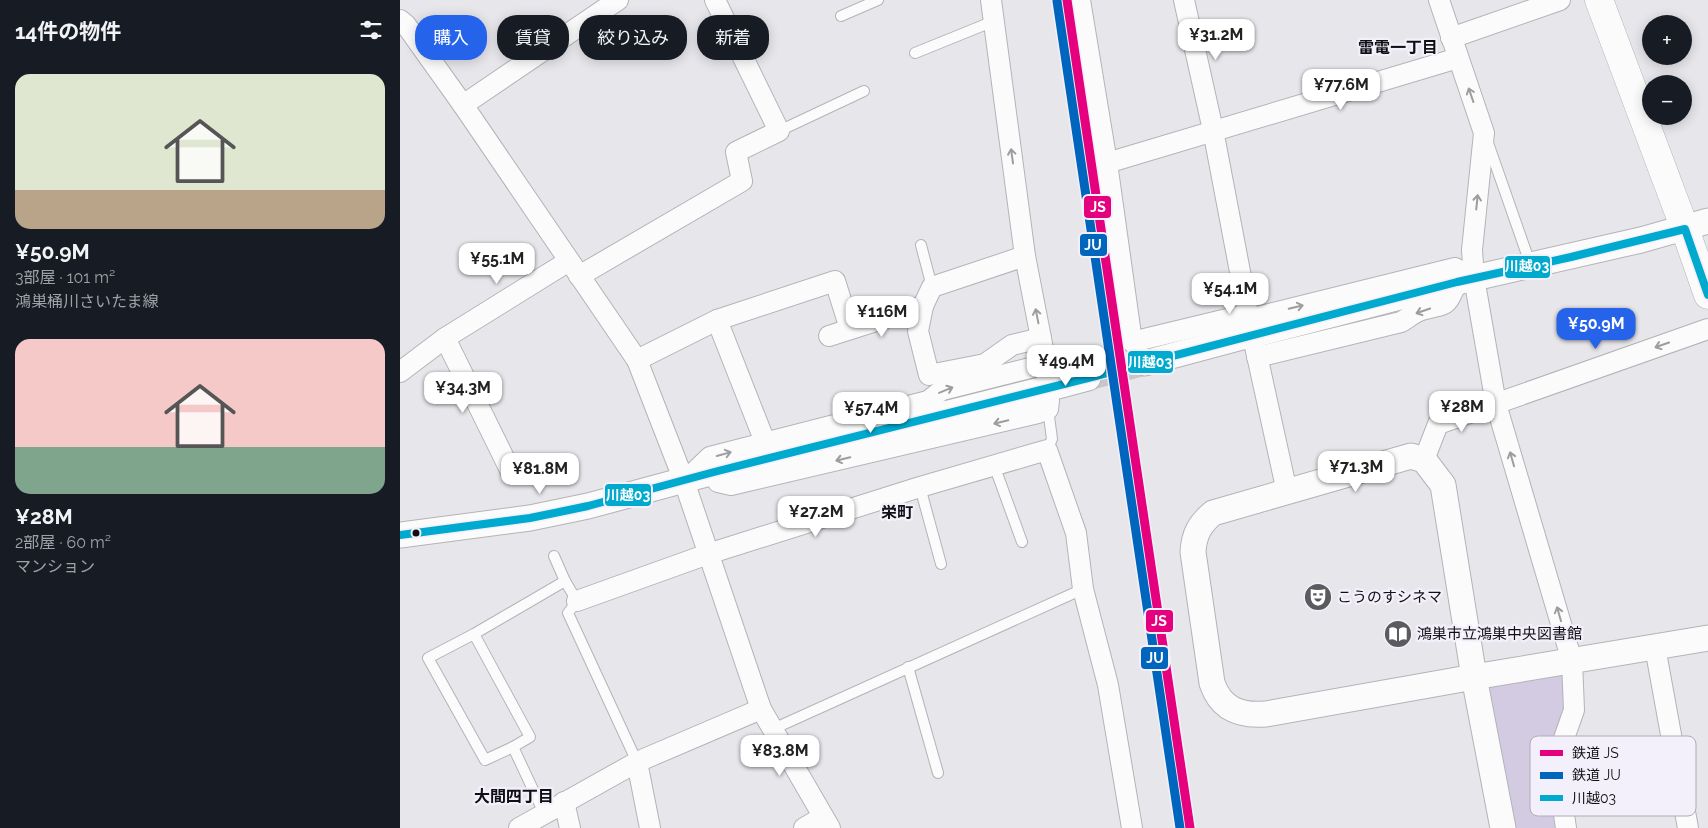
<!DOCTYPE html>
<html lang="ja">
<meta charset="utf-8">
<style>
:root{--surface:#171b24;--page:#242831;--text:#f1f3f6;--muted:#9ea1a6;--accent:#2563eb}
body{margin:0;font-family:Raleway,"Noto Sans JP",sans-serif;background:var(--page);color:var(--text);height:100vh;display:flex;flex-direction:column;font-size:19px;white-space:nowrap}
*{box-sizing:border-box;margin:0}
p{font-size:16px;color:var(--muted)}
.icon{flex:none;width:28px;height:28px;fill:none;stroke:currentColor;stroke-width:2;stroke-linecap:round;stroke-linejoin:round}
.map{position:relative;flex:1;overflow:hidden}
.panel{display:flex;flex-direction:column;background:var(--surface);width:400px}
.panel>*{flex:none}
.hud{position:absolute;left:15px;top:15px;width:475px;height:45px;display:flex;gap:10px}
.fabs{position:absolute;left:1242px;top:15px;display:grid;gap:10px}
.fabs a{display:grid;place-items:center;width:50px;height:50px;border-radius:50%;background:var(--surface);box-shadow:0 2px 12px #0003;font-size:25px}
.price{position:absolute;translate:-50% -42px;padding:0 11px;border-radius:10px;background:#fff;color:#222;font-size:16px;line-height:32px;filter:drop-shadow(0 1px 2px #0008)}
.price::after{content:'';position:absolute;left:50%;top:30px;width:15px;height:11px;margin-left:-8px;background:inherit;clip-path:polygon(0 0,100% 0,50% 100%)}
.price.selected{background:var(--accent);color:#fff}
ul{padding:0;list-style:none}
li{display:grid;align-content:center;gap:10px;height:265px;padding:0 15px}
li span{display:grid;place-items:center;height:155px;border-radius:15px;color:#555}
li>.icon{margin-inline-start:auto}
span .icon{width:90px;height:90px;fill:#fffc;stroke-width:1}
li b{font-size:21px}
h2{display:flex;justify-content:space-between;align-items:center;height:60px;padding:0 15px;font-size:21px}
.tag{padding:0 18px;border-radius:20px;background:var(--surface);box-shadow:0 2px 12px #0003;font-size:18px;line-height:45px}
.tag.selected{background:var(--accent);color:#fff}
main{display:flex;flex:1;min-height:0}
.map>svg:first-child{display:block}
.green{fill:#d2cbe1}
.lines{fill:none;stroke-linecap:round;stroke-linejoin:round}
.tertiary-tunnel{stroke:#c7c6cb;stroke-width:25;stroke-dasharray:25 12;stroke-linecap:butt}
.service-casing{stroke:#b4b3b7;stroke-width:12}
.minor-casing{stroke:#b4b3b7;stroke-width:22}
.tertiary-casing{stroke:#b4b3b7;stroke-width:27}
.secondary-casing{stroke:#b4b3b7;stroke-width:29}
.service{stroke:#fbfbfc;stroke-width:10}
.minor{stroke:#fbfbfc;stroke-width:20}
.tertiary{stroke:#fbfbfc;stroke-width:25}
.secondary{stroke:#fbfbfc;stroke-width:28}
.bus-1-casing{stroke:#f4f0fb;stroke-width:11}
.bus-1{stroke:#00a9ce;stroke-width:8}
.rail-1-casing{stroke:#f4f0fb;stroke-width:12}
.rail-2-casing{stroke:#f4f0fb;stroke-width:12}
.rail-1{stroke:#e5007d;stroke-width:9}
.rail-2{stroke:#0065bd;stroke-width:9}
.oneway{stroke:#9d9d9f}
.bus-dot{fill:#100f13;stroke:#f4f0fb;stroke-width:2}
.labels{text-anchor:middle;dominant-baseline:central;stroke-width:4.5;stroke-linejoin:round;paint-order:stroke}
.poi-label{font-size:15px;fill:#100f13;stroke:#f4f0fb;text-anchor:start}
.neighbourhood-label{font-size:16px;font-weight:bold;fill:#100f13;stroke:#f4f0fb}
.key{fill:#f4f0fb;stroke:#b0acb5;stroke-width:1}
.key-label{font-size:14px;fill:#100f13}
.line-badge{stroke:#f4f0fb;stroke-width:2}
.badge-label{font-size:14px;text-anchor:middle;font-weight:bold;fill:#fff}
</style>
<main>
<section class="panel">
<h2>14件の物件<svg class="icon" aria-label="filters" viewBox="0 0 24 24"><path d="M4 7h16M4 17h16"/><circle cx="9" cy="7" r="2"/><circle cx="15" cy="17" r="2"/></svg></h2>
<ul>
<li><span style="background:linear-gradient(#dfe7d0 75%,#b9a48a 0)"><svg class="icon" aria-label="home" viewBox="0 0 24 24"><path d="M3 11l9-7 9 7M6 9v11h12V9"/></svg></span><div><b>¥50.9M</b><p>3部屋 · 101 m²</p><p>鴻巣桶川さいたま線</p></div></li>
<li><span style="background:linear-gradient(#f6c9c9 70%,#7fa58c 0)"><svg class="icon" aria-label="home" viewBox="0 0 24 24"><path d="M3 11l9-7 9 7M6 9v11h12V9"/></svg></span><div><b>¥28M</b><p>2部屋 · 60 m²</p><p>マンション</p></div></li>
</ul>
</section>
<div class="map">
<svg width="1308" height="828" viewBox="0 0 1308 828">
<rect width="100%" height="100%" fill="#e7e6eb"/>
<path class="green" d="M1172 661 1156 761 1166 828H1103L1074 677Z"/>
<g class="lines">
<path class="tertiary-tunnel" d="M688 378 745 363"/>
<defs>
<g id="service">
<path d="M441 16 478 0"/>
<path d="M515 53 594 21"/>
<path d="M379 131 464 91"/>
<path d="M1088 143 1131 266"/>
<path d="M521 245 532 287"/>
<path d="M647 450 652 439 648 409"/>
<path d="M594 465 622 542"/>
<path d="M520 487 541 564"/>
<path d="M154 556 165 581 177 601 168 613 237 762"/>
<path d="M74 634 130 737 113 747"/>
<path d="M508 667 538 773"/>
<path d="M373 729 683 589"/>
<path d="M144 813 113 747 85 760 28 658 74 634 165 581"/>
</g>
<g id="minor">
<path d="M680 0 707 163"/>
<path d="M784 0 813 130 849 319 887 492"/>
<path d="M1039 0 1084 133 1072 250 1074 278 1096 404 1172 661 1174 710 1156 761 1166 828"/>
<path d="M0 20 6 25 63 105 237 360 284 481 361 709 430 828"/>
<path d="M1051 38 1160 0"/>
<path d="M63 105 218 0"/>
<path d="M625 256 532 287 523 306 518 331 529 375 585 364 612 345 641 338"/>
<path d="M179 276 342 181 336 152 379 131 315 0"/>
<path d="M848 314 732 342 707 163 1058 58"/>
<path d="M849 319 1055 268 1074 278"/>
<path d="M317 320 365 442"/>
<path d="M429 336 523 306"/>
<path d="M45 338 112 474"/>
<path d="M857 357 1001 322C1008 318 1015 312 1022 310 1047 303 1046 309 1057 282"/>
<path d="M237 360 317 320 435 281 450 329"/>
<path d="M0 372 45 338 169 261"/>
<path d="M1024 460 1038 424 1308 329"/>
<path d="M314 472 318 482 331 485 638 413 648 409 649 401 646 364 625 256 591 0"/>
<path d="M288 478 310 457 528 401 542 390 646 364"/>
<path d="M177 601 308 554 520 487 647 450 676 533 683 589 708 685 732 828"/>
<path d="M1255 647 1288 828"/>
<path d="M237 762 250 828"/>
<path d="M164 802 170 828"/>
<path d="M119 828 237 762 361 709"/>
<path d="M404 828 423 817"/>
</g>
<g id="tertiary">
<path d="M861 333 1074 278 1241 240 1308 221"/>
<path d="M745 363 846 336"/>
<path d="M658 386 688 378"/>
<path d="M0 535 130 518 188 506 314 472 640 390"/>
<path d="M1103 828 1074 677 1043 485 1024 460 1011 456 813 513C800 524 794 534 793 552L812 683C821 710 841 716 866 714L1074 677 1308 638"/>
</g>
<path id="secondary" d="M1199 0 1285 229 1308 295"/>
</defs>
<use href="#service" class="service-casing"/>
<use href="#minor" class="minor-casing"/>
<use href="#tertiary" class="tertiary-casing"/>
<use href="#secondary" class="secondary-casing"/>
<use href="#service" class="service"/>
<use href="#minor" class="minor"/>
<use href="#tertiary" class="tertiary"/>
<use href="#secondary" class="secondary"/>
<defs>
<path id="bus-1" d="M0 535 130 518 188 506 314 472 688 378 1057 282 1171 257 1285 229 1308 295"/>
</defs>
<use href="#bus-1" class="bus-1-casing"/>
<use href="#bus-1" class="bus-1"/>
<defs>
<path id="rail-1" d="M667 0 790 828"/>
<path id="rail-2" d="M657 1 780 828"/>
</defs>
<use href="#rail-1" class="rail-1-casing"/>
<use href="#rail-2" class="rail-2-casing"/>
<use href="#rail-1" class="rail-1"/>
<use href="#rail-2" class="rail-2"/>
</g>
<defs><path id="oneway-shaft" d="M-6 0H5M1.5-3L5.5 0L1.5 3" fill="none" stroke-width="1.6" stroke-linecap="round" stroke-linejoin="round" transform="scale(1.25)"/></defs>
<g class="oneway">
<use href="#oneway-shaft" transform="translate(1071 95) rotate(-109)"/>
<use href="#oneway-shaft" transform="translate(612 156) rotate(-98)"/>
<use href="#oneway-shaft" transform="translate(1077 202) rotate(-84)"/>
<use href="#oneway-shaft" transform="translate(896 307) rotate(-14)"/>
<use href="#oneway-shaft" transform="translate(1023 311) rotate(161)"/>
<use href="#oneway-shaft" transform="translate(637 316) rotate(-101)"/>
<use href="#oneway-shaft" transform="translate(1262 345) rotate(161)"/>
<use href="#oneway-shaft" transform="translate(546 390) rotate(-22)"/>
<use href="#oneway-shaft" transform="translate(601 422) rotate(167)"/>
<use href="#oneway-shaft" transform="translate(324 454) rotate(-15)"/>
<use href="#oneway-shaft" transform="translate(443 459) rotate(167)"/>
<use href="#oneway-shaft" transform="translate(1112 459) rotate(-106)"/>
<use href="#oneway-shaft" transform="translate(1159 614) rotate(-106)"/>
</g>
<defs>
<symbol id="theatre-disc" viewBox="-11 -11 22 22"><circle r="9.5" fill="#5b5a5f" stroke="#f4f0fb"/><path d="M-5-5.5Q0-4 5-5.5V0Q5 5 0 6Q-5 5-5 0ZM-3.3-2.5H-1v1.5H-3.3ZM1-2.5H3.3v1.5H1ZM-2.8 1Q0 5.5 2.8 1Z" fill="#fff"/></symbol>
<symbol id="library-disc" viewBox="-11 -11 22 22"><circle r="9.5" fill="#5b5a5f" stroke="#f4f0fb"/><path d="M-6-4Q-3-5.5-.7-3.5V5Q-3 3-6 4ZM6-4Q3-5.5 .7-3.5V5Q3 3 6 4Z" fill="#fff"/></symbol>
</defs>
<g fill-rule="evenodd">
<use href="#theatre-disc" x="902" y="581" width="32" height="32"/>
<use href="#library-disc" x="982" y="618" width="32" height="32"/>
</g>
<circle class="bus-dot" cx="16" cy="533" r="4.5"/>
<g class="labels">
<g class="poi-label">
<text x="937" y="597">こうのすシネマ</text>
<text x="1017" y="634">鴻巣市立鴻巣中央図書館</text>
</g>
<g class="neighbourhood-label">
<text x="998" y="47">雷電一丁目</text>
<text x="497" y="512">栄町</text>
<text x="114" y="796">大間四丁目</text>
</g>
</g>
<rect x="1130" y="736" width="166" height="80" rx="8" class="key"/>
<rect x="1140" y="750" width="23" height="6" fill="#e5007d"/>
<rect x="1140" y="772" width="23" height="7" fill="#0065bd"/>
<rect x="1140" y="795" width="23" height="6" fill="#00a9ce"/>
<g class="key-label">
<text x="1172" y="758">鉄道 JS</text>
<text x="1172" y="780">鉄道 JU</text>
<text x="1172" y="803">川越03</text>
</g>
<g class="line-badge">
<rect x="683" y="195" width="29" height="24" rx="5" fill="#e5007d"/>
<rect x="679" y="233" width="29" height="24" rx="5" fill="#0065bd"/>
<rect x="1104" y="255" width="47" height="24" rx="5" fill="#00a9ce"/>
<rect x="727" y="350" width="47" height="24" rx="5" fill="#00a9ce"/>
<rect x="204" y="483" width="48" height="24" rx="5" fill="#00a9ce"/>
<rect x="745" y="609" width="29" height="24" rx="5" fill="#e5007d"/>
<rect x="740" y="646" width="29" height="24" rx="5" fill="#0065bd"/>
</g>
<g class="badge-label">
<text x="698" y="212">JS</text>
<text x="693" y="250">JU</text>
<text x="1127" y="271">川越03</text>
<text x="750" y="367">川越03</text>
<text x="228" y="500">川越03</text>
<text x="759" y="626">JS</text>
<text x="755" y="663">JU</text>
</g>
</svg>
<div class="fabs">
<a>+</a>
<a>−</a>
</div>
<b class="price" style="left:816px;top:61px">¥31.2M</b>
<b class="price" style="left:941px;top:111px">¥77.6M</b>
<b class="price" style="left:97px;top:285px">¥55.1M</b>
<b class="price" style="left:830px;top:315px">¥54.1M</b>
<b class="price" style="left:482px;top:338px">¥116M</b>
<b class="price selected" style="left:1196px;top:350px">¥50.9M</b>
<b class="price" style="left:666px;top:387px">¥49.4M</b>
<b class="price" style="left:63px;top:414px">¥34.3M</b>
<b class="price" style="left:1062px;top:433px">¥28M</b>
<b class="price" style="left:471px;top:434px">¥57.4M</b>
<b class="price" style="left:956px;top:493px">¥71.3M</b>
<b class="price" style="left:140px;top:495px">¥81.8M</b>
<b class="price" style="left:416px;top:538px">¥27.2M</b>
<b class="price" style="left:380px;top:777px">¥83.8M</b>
<div class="hud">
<a class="tag selected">購入</a>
<a class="tag">賃貸</a>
<a class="tag">絞り込み</a>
<a class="tag">新着</a>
</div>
</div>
</main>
